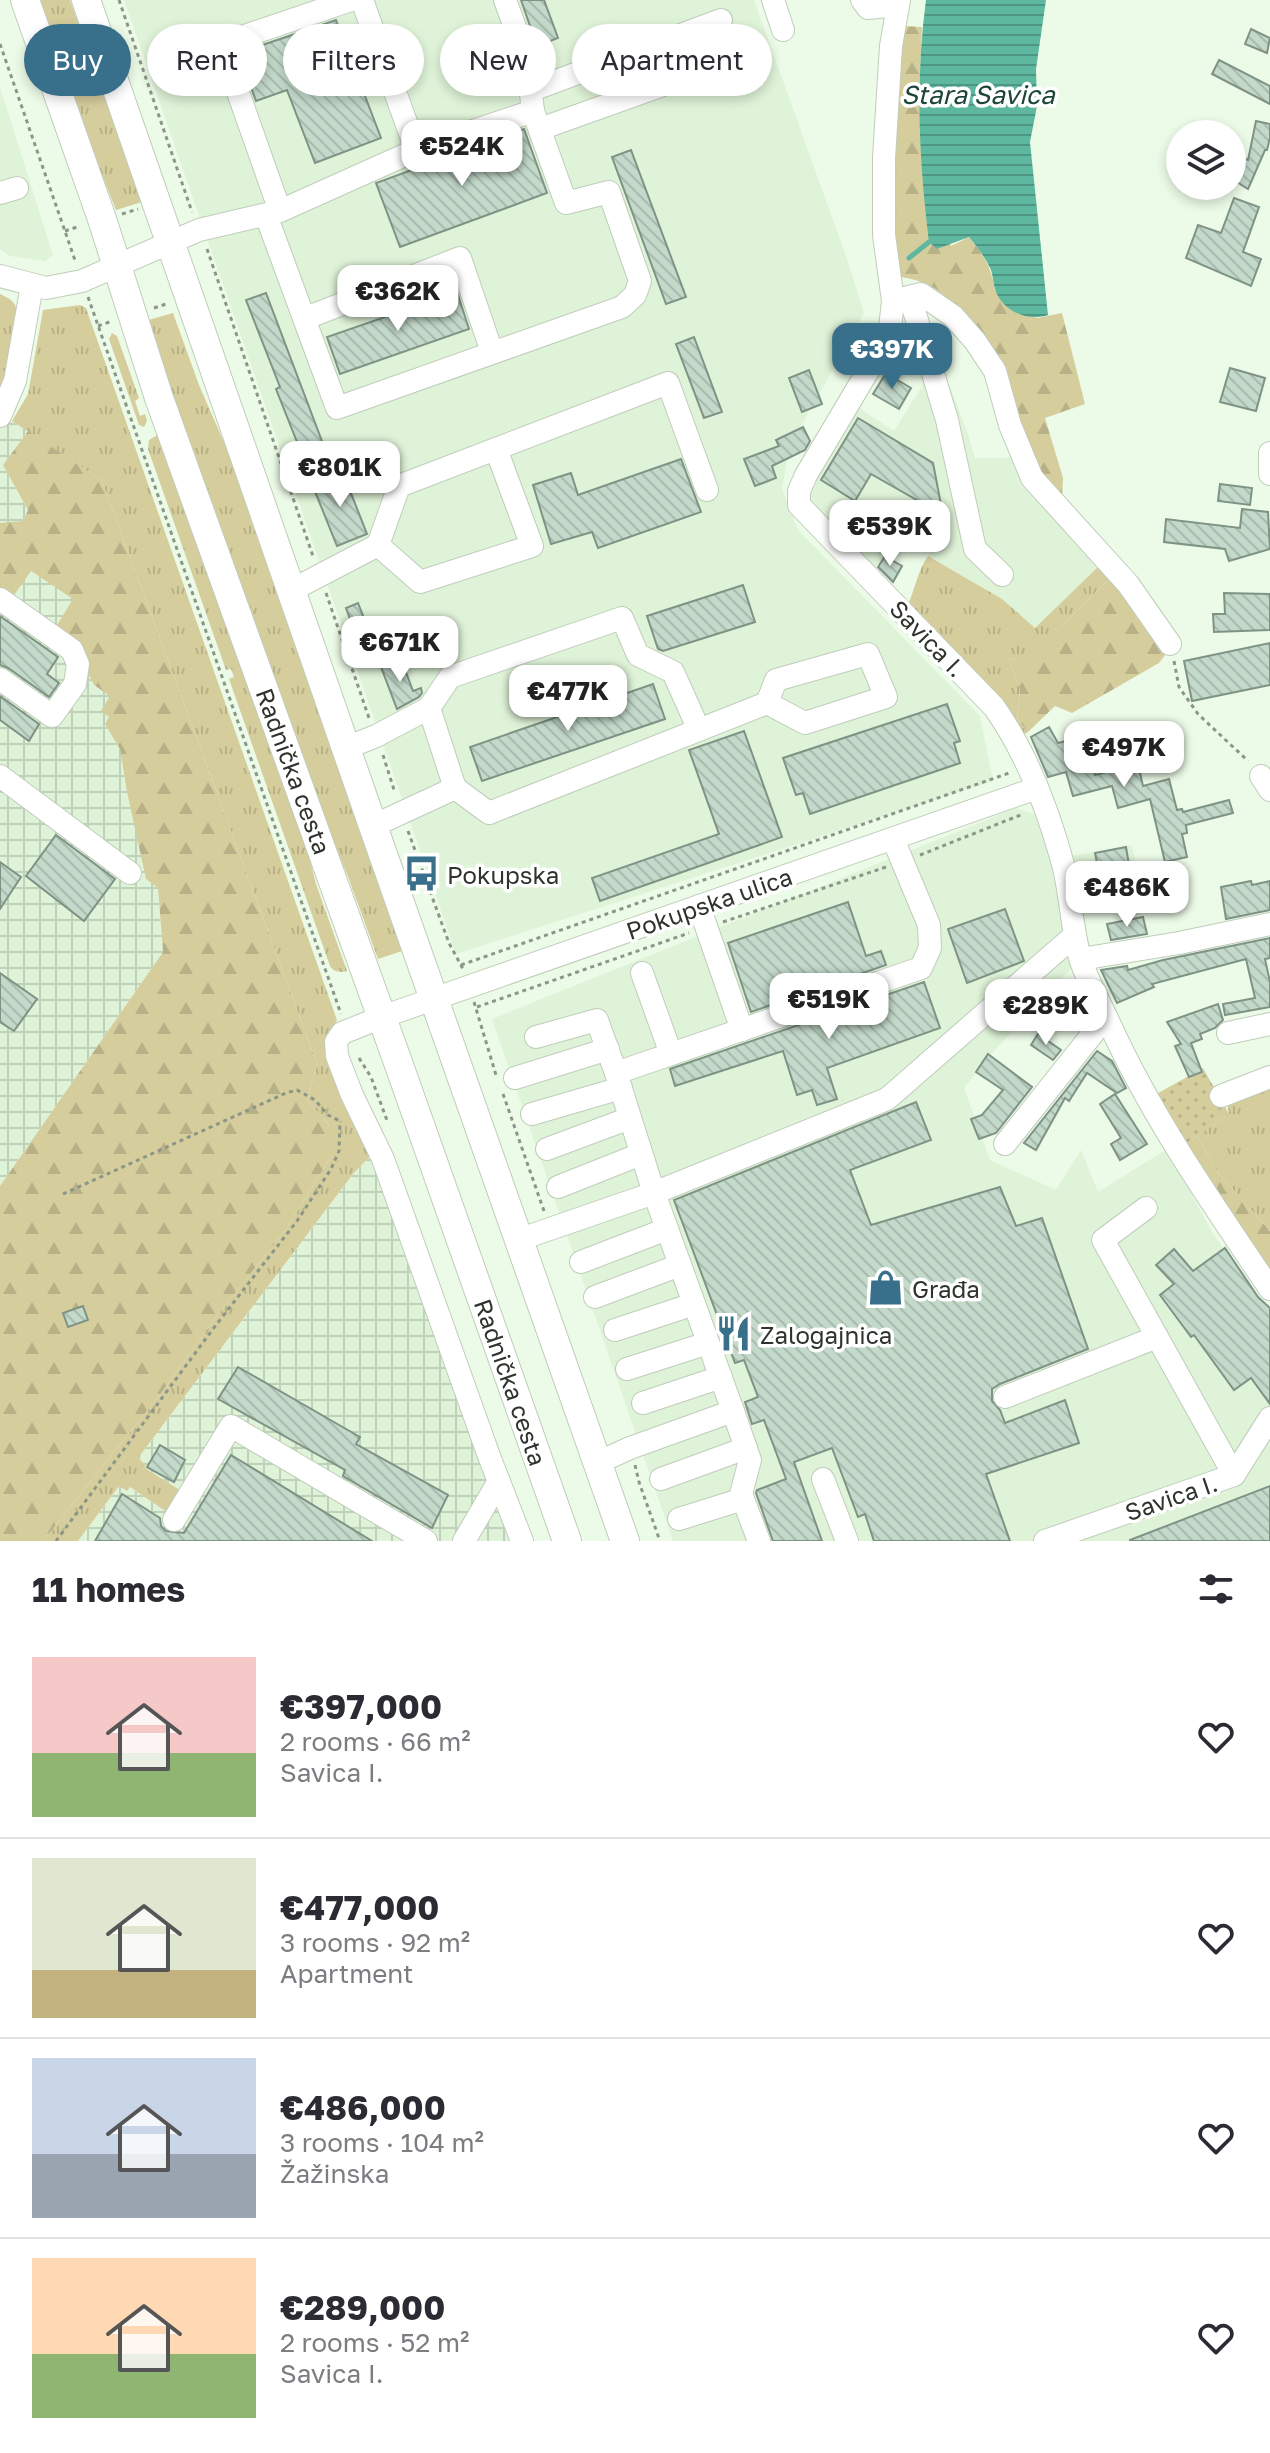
<!DOCTYPE html>
<meta charset="utf-8">
<style>
:root{--surface:#fff;--page:#f2f2f3;--text:#2b2b33;--muted:#7c7c81;--line:#e1e1e2;--accent:#386f8a}
body{margin:0;font-family:"Golos Text",sans-serif;background:var(--page);color:var(--text);height:100vh;display:flex;flex-direction:column;font-size:30px;white-space:nowrap}
*{box-sizing:border-box;margin:0}
p{font-size:26px;color:var(--muted)}
.icon{flex:none;width:44px;height:44px;fill:none;stroke:currentColor;stroke-width:2;stroke-linecap:round;stroke-linejoin:round}
.map{position:relative;height:1541px;overflow:hidden}
.side{display:flex;flex-direction:column;background:var(--surface);flex:1}
.side>*{flex:none}
.guide{position:absolute;left:24px;top:24px;width:800px;height:72px;display:flex;gap:16px}
.tools{position:absolute;left:1166px;top:120px;display:grid;gap:16px}
.tools a{display:grid;place-items:center;width:80px;height:80px;border-radius:50%;background:var(--surface);box-shadow:0 4px 12px #0003;font-size:40px}
.price{position:absolute;translate:-50% -68px;padding:0 18px;border-radius:16px;background:#fff;color:#222;font-size:26px;line-height:52px;filter:drop-shadow(0 2px 4px #0008)}
.price::after{content:'';position:absolute;left:50%;top:48px;width:24px;height:18px;margin-left:-12px;background:inherit;clip-path:polygon(0 0,100% 0,50% 100%)}
.price.current{background:var(--accent);color:#fff}
ul{padding:0;list-style:none}
li{display:flex;align-items:center;gap:24px;height:200px;padding:0 32px}
li+li{border-top:2px solid var(--line)}
li span{display:grid;place-items:center;flex:none;width:224px;height:160px;border-radius:0px;color:#555}
li>.icon{margin-inline-start:auto}
span .icon{width:96px;height:96px;fill:#fffc;stroke-width:1}
li b{font-size:34px}
h2{display:flex;justify-content:space-between;align-items:center;height:96px;padding:0 32px;font-size:34px}
.pill{padding:0 28px;border-radius:36px;background:var(--surface);box-shadow:0 4px 12px #0003;font-size:28px;line-height:72px}
.pill.current{background:var(--accent);color:#fff}
.map>svg:first-child{display:block}
.built{fill:#dff3d8}
.industrial{fill:url(#industrial-grid)}
.grass{fill:url(#grass-tufts)}
.forest{fill:url(#forest-firs)}
.garden{fill:url(#garden-dots)}
.water{fill:url(#water-rules)}
.lines{fill:none;stroke-linecap:round;stroke-linejoin:round}
.stream{stroke:#5eb8a0;stroke-width:5}
.building{fill:url(#building-back-hatch);stroke:#7f9385;stroke-width:2}
.minor-casing{stroke:#bfcdba;stroke-width:24}
.major-casing{stroke:#bfcdba;stroke-width:30}
.path{stroke:#8b9588;stroke-width:3;stroke-dasharray:4 4;stroke-linecap:butt}
.minor{stroke:#fff;stroke-width:22}
.major{stroke:#fff;stroke-width:28}
.labels{text-anchor:middle;dominant-baseline:central;stroke-width:7;stroke-linejoin:round;paint-order:stroke}
.street-label{font-size:24px;fill:#2e342c;stroke:#fff}
.poi-label{font-size:24px;fill:#2e342c;stroke:#fff;text-anchor:start}
.water-label{font-size:26px;font-style:italic;fill:#1d463b;stroke:#fff}
</style>
<div class="map">
<svg width="1270" height="1541" viewBox="0 0 1270 1541">
<defs>
<pattern id="industrial-grid" width="8" height="8" patternUnits="userSpaceOnUse" patternTransform="scale(2)"><rect width="8" height="8" fill="#dff3d8"/><path d="M0 4h8M4 0v8" fill="none" stroke="#c0d1ba"/></pattern>
<pattern id="grass-tufts" width="24" height="20" patternUnits="userSpaceOnUse" patternTransform="scale(2)"><rect width="24" height="20" fill="#d6cd9d"/><path d="M3 7l-1-3M5 7V3M7 7l1-3M15 17l-1-3M17 17v-4M19 17l1-3" fill="none" stroke="#b8b187"/></pattern>
<pattern id="forest-firs" width="22" height="20" patternUnits="userSpaceOnUse" patternTransform="scale(2)"><rect width="22" height="20" fill="#d6cd9d"/><path d="M5 1l3.5 6h-7zM16 11l3.5 6h-7z" fill="#b8b187"/></pattern>
<pattern id="garden-dots" width="8" height="8" patternUnits="userSpaceOnUse" patternTransform="scale(2)"><rect width="8" height="8" fill="#d6cd9d"/><path d="M2 2h.1M6 6h.1" fill="none" stroke="#b8b187" stroke-width="1.8" stroke-linecap="round"/></pattern>
<pattern id="water-rules" width="6" height="5" patternUnits="userSpaceOnUse" patternTransform="scale(2)"><rect width="6" height="5" fill="#5eb8a0"/><path d="M0 2.5h6" fill="none" stroke="#4e9683"/></pattern>
<pattern id="building-back-hatch" width="6" height="6" patternUnits="userSpaceOnUse" patternTransform="scale(2)"><rect width="6" height="6" fill="#c3d9ca"/><path d="M-1 5l2 2M0 0l6 6M5-1l2 2" fill="none" stroke="#a8bbae"/></pattern>
</defs>
<rect width="100%" height="100%" fill="#ecfbe7"/>
<g class="built">
<path d="M124 0H754L847 259 864 313 789 448 782 489 798 530 980 716 993 781 456 954Z"/>
<path d="M0 87 53 255 45 261 10 256 0 249Z"/>
<path d="M923 316 968 434 975 458H1007L1017 454 1098 557V567L1035 629 1002 599 928 556 942 528 892 510 885 531 901 537 872 571 808 503 811 478 856 406 894 431 926 380 901 333 910 320Z"/>
<path d="M1016 808 1037 815 1042 823 1075 964 994 1051 964 1088 990 1160 1056 1190 1081 1150 1098 1192 1167 1149 1212 1232 1270 1317V1541H673L492 1019Z"/>
<path d="M1132 845 1142 895 1078 903 1070 856Z"/>
</g>
<g class="industrial">
<path d="M0 414 28 431 3 465 28 510 23 521 3 524 0 523Z"/>
<path d="M31 571 74 599 110 696V717L106 724 120 749 127 792 158 888 163 952 0 1186V590Z"/>
<path d="M373 1153 519 1541H78L119 1486 130 1487 167 1512 183 1492 145 1468 140 1460 141 1454 353 1174Z"/>
</g>
<g class="grass">
<path d="M32 0H70L142 202 116 210Z"/>
<path d="M0 294C6 297 12 299 15 305 24 321 8 381 0 397Z"/>
<path d="M80 305 86 308 337 1020 326 1039 373 1153 353 1174 141 1454 140 1460 145 1464V1468L183 1492 168 1513 130 1487 127 1491 119 1486 78 1541H43L159 1396 216 1317 286 1229 323 1170 331 1155 328 1123 307 1101 317 1064 102 481 12 421 28 394 43 310Z"/>
<path d="M173 313 199 385 240 479 402 951 378 959 347 874 326 826 145 321Z"/>
<path d="M112 333 117 336 139 398 135 401 140 416 145 414 147 421 144 427 139 425 109 339Z"/>
<path d="M159 434 297 810 316 884 347 971C340 973 334 972 330 966L229 679 234 677 231 669 226 670 148 449 149 440Z"/>
<path d="M928 556 1002 599 1035 628 1098 567 1105 568 1111 577 1062 626V645L1044 662 1009 658 1020 690 1017 719 1028 732 1025 734 1004 705 907 607C915 590 917 572 928 556Z"/>
<path d="M1270 1087V1231L1218 1173 1197 1136 1229 1114 1227 1103Z"/>
</g>
<g class="forest">
<path d="M905 26 922 27 919 95 951 246 969 237C983 253 992 269 995 290L1037 318 1062 313 1085 404 1045 418 1063 478 1062 496 1043 481 962 312C937 288 931 282 896 276 894 192 893 109 905 26Z"/>
<path d="M28 431 102 481 317 1064 307 1101 328 1123 332 1143 331 1155 323 1170 286 1229 216 1317 159 1396 43 1541H0V1186L163 952 158 888 146 879 127 792 120 749 105 724 109 717 101 711 110 696 94 685 76 649 54 630 73 599 31 571 12 598 0 590V523L23 521 28 510 3 465Z"/>
<path d="M1111 577 1164 645 1165 655 1159 663 1072 713 1055 706 1028 732 1017 719 1020 690 1009 658 1044 661 1062 645V626Z"/>
<path d="M1197 1136 1218 1173 1270 1231V1273L1183 1146Z"/>
</g>
<path class="garden" d="M1203 1068 1229 1114 1183 1146 1153 1096Z"/>
<path class="water" d="M926 0H1046L1036 69 1037 106 1030 142 1048 315C1027 322 1002 311 995 289 993 282 993 276 991 270 985 257 978 248 969 237L937 249 929 242C919 161 915 81 926 0Z"/>
<g class="lines">
<path class="stream" d="M909 258 929 242"/>
</g>
<g class="building">
<path d="M521 0H544L558 38 537 46Z"/>
<path d="M336 20 381 138 315 163 287 90 256 101 239 53Z"/>
<path d="M1251 29 1270 38 1267 53 1245 44Z"/>
<path d="M1219 60 1270 86V104L1212 74Z"/>
<path d="M1256 121 1270 124V138L1267 150H1265L1248 189 1232 179V153L1248 160Z"/>
<path d="M524 129 547 193 400 247 376 183Z"/>
<path d="M631 150 686 297 666 304 612 157Z"/>
<path d="M1234 198 1259 207 1243 252 1261 259 1251 286 1186 258 1198 225 1221 233Z"/>
<path d="M457 292 469 329 340 374 327 337Z"/>
<path d="M266 293 323 444 301 452 276 389 280 387 246 300Z"/>
<path d="M694 337 722 412 704 418 676 344Z"/>
<path d="M1230 368 1265 378 1256 411 1220 402Z"/>
<path d="M809 370 822 404 802 412 789 378Z"/>
<path d="M886 373 911 388 899 409 873 394Z"/>
<path d="M858 418 933 463 943 515 871 474 855 501 821 480Z"/>
<path d="M803 427 810 441 805 450 772 466 776 478 755 486 744 459 779 446 776 440Z"/>
<path d="M681 459 701 512 598 548 592 532 551 544 533 485 571 473 578 495Z"/>
<path d="M343 473 367 534 337 546 312 484Z"/>
<path d="M1220 484 1252 488 1250 505 1218 501Z"/>
<path d="M1242 509 1268 512 1270 549 1229 561 1225 549 1164 542 1166 519 1240 528Z"/>
<path d="M892 515 930 527 925 543 887 531Z"/>
<path d="M885 556 902 566 893 582 878 567Z"/>
<path d="M743 585 755 622 663 651 658 649 647 616Z"/>
<path d="M1224 593 1270 594V630L1214 632 1213 614H1225Z"/>
<path d="M358 603 375 646 362 651 346 608Z"/>
<path d="M0 616 58 657 47 674 59 683 49 697 8 668 0 665Z"/>
<path d="M1270 643V685L1192 701 1184 661Z"/>
<path d="M401 659 413 691 421 688 422 693 419 697 397 709 381 667Z"/>
<path d="M653 684 665 719 482 781 470 747Z"/>
<path d="M0 696 39 724 29 741 0 720Z"/>
<path d="M947 704 960 741 954 743 960 763 810 814 803 793 796 795 783 758Z"/>
<path d="M1049 727 1058 743 1090 735 1094 750 1088 752 1095 775 1138 764 1143 786 1169 779 1177 810 1182 809 1183 812 1229 800 1233 813 1186 825 1187 833 1182 834 1187 857 1165 862 1150 799 1118 808 1112 786 1073 796 1066 772 1048 777 1031 737Z"/>
<path d="M744 731 782 837 600 901 592 878 719 834 689 750Z"/>
<path d="M56 835 115 879 84 921 26 876Z"/>
<path d="M1126 847 1132 883 1102 888 1095 853Z"/>
<path d="M0 862 21 877 0 909Z"/>
<path d="M1251 881 1252 885 1270 881V910L1226 919 1221 887Z"/>
<path d="M848 902 866 956 881 951 886 965 751 1012 728 943Z"/>
<path d="M1005 909 1024 961 967 983 948 929Z"/>
<path d="M1143 917 1147 934 1111 940 1107 924Z"/>
<path d="M1270 938V958L1265 959 1270 982V1007L1225 1015 1223 1004 1255 998 1246 959 1152 984 1154 987 1117 1003 1101 970 1127 966 1128 970 1163 960Z"/>
<path d="M0 973 37 999 14 1031 0 1022Z"/>
<path d="M924 982 940 1028 827 1068 837 1099 817 1105 812 1090 797 1095 783 1051 675 1086 670 1069Z"/>
<path d="M1218 1004 1223 1020 1215 1028 1200 1034 1202 1039 1191 1043 1202 1072 1189 1077 1175 1046 1181 1044 1167 1022Z"/>
<path d="M1038 1034 1061 1050 1053 1060 1031 1045Z"/>
<path d="M1097 1051 1112 1061 1126 1088 1117 1093 1087 1073 1069 1101 1065 1098 1036 1150 1024 1143Z"/>
<path d="M988 1054 1032 1087 996 1133 979 1139 971 1119 982 1115 1003 1090 976 1072Z"/>
<path d="M1115 1094 1147 1144 1120 1160 1111 1144 1121 1138 1100 1104Z"/>
<path d="M916 1102 931 1140 850 1170 871 1225 1000 1187 1016 1226 1042 1218 1088 1349 1000 1384 992 1389V1401L1000 1410 1005 1423 1065 1400 1079 1443 986 1474 1010 1541H874L865 1514 858 1517 832 1448 794 1462 822 1541H773L756 1493 757 1490 786 1479 764 1420 752 1424 745 1402 758 1397 744 1360 735 1363 674 1200Z"/>
<path d="M1225 1248 1258 1297 1270 1308V1404L1251 1378 1234 1390 1194 1335 1191 1337 1160 1295 1174 1284 1156 1265 1174 1249 1193 1271Z"/>
<path d="M83 1306 88 1320 68 1327 63 1313Z"/>
<path d="M238 1367 360 1437 356 1444 448 1495 432 1528 343 1476 345 1470 218 1399Z"/>
<path d="M160 1445 185 1460 174 1482 147 1467Z"/>
<path d="M231 1455 372 1541H95L122 1494 160 1518 161 1526 166 1531 184 1533Z"/>
<path d="M1270 1486V1541H1130V1540Z"/>
</g>
<g class="lines">
<defs>
<g id="minor">
<path d="M362 0 416 150"/>
<path d="M773 0 783 30"/>
<path d="M862 0 868 8 898 5"/>
<path d="M899 0 891 46 884 158V235L893 301 890 328 875 359 806 475 799 491V505L994 707C1028 755 1049 812 1064 868 1071 898 1072 929 1080 958 1087 980 1100 1003 1110 1025 1153 1119 1212 1203 1270 1289"/>
<path d="M532 90 721 20"/>
<path d="M540 129 736 59"/>
<path d="M0 193 17 188"/>
<path d="M280 211 221 44 351 0"/>
<path d="M266 215 337 408 622 307 635 295 640 281 609 192 566 203 533 111 527 60 505 0"/>
<path d="M0 276 46 288 82 281 199 230 280 211 416 150 533 111"/>
<path d="M910 297 947 420 975 549 1002 575"/>
<path d="M893 301 921 294 953 316 975 341 995 371 1010 425 1032 478 1128 584 1170 644"/>
<path d="M306 318 460 258 492 352"/>
<path d="M0 416 15 381 32 285"/>
<path d="M1270 453V474"/>
<path d="M378 545 399 486 668 383 707 490"/>
<path d="M292 590 378 545 420 582 532 546 496 449"/>
<path d="M0 599 72 650 78 664 75 684 52 716 0 679"/>
<path d="M346 748 376 736 429 708"/>
<path d="M0 776 130 873"/>
<path d="M1261 776 1270 790"/>
<path d="M455 788 429 708 450 677 622 618 638 655 673 672 699 730"/>
<path d="M373 826 455 788 489 813 767 703 805 723 886 697 868 654 776 680 767 703"/>
<path d="M699 906 742 1030"/>
<path d="M1081 959 1179 943 1270 924"/>
<path d="M642 973 671 1054"/>
<path d="M1228 1033 1270 1024"/>
<path d="M536 1037 597 1020 616 1073"/>
<path d="M515 1078 608 1049"/>
<path d="M1221 1096 1270 1077"/>
<path d="M532 1114 621 1088"/>
<path d="M1005 1144 1106 1017"/>
<path d="M547 1149 630 1118"/>
<path d="M558 1187 641 1154"/>
<path d="M1146 1208 1103 1240 1234 1475"/>
<path d="M518 1240 654 1193 887 1099 1075 935"/>
<path d="M581 1262 667 1229"/>
<path d="M595 1297 680 1265"/>
<path d="M615 1330 694 1304"/>
<path d="M627 1369 708 1343"/>
<path d="M1005 1397 1157 1337"/>
<path d="M643 1403 721 1377"/>
<path d="M733 1411 750 1460 741 1494 759 1541"/>
<path d="M597 1463 630 1448 733 1411 654 1193 616 1073 921 968 930 948 929 925 893 839"/>
<path d="M661 1479 746 1448"/>
<path d="M823 1479 847 1541"/>
<path d="M679 1519 743 1499"/>
<path d="M174 1520 231 1426 426 1541"/>
<path d="M464 1541 499 1481"/>
<path d="M522 1541 489 1456 383 1159 352 1095 337 1056 336 1042 342 1033 382 1017 1037 788"/>
<path d="M1045 1541 1234 1475 1270 1418"/>
</g>
<g id="major">
<path d="M25 0 102 219 159 398 399 1065 567 1541"/>
<path d="M86 0 373 826 625 1541"/>
</g>
</defs>
<use href="#minor" class="minor-casing"/>
<use href="#major" class="major-casing"/>
<g class="path">
<path d="M119 0 192 212"/>
<path d="M0 44 76 263"/>
<path d="M122 214 138 209"/>
<path d="M65 231 80 226"/>
<path d="M207 249 314 559"/>
<path d="M88 297 341 1014"/>
<path d="M154 308 169 303"/>
<path d="M98 326 112 321"/>
<path d="M326 593 369 718"/>
<path d="M1174 661 1179 687 1198 714 1248 761"/>
<path d="M383 755 395 793"/>
<path d="M408 831 449 943 463 969"/>
<path d="M920 855 1023 814"/>
<path d="M723 922 886 867"/>
<path d="M461 965 1012 772"/>
<path d="M474 1002 496 1075"/>
<path d="M477 1007 689 933"/>
<path d="M359 1058 371 1077 388 1123"/>
<path d="M503 1094 544 1211"/>
<path d="M63 1194 286 1093 297 1090 315 1100 328 1115 342 1122"/>
<path d="M635 1465 639 1482 660 1541"/>
<path d="M56 1541 216 1325 297 1221 331 1169 339 1151 340 1121"/>
</g>
<use href="#minor" class="minor"/>
<use href="#major" class="major"/>
</g>
<defs>
<symbol id="bus-bare" viewBox="-9 -9 18 18"><path d="M-5-6H5V4H4V6H2V4H-2V6H-4V4H-5ZM-3.5-4V0h7V-4ZM-3.5 1.2v1.5H-2V1.2ZM2 1.2v1.5H3.5V1.2Z" fill="#386f8a" stroke="#fff" stroke-width="2.5" paint-order="stroke"/></symbol>
<symbol id="shop-bare" viewBox="-9 -9 18 18"><path d="M-5-2.5h2.3a2.7 3.5 0 0 1 5.4 0H5L5.5 6h-11ZM-1.5-2.5h3a1.5 2.3 0 0 0-3 0Z" fill="#386f8a" stroke="#fff" stroke-width="2.5" paint-order="stroke"/></symbol>
<symbol id="restaurant-bare" viewBox="-9 -9 18 18"><path d="M-5-6h1v4h1v-4h1v4h1v-4h1v5L-1.5 .5V6h-2V.5L-5-1ZM5-6V6H3V1.5H1.5Q1.5-4 5-6Z" fill="#386f8a" stroke="#fff" stroke-width="2.5" paint-order="stroke"/></symbol>
</defs>
<g fill-rule="evenodd">
<use href="#bus-bare" x="396" y="848" width="51" height="51"/>
<use href="#shop-bare" x="860" y="1262" width="51" height="51"/>
<use href="#restaurant-bare" x="708" y="1308" width="51" height="51"/>
</g>
<g class="labels">
<g class="street-label">
<text transform="translate(928 638) rotate(46)">Savica I.</text>
<text transform="translate(294 771) rotate(70)">Radnička cesta</text>
<text transform="translate(709 903) rotate(-19)">Pokupska ulica</text>
<text transform="translate(511 1382) rotate(71)">Radnička cesta</text>
<text transform="translate(1171 1497) rotate(-19)">Savica I.</text>
</g>
<g class="poi-label">
<text x="447" y="874">Pokupska</text>
<text x="912" y="1288">Građa</text>
<text x="760" y="1334">Zalogajnica</text>
</g>
<g class="water-label">
<text x="978" y="94">Stara Savica</text>
</g>
</g>
</svg>
<div class="tools">
<a><svg class="icon" aria-label="layers" viewBox="0 0 24 24"><path d="M12 4l9 5-9 5-9-5zM3 14l9 5 9-5"/></svg></a>
</div>
<b class="price" style="left:462px;top:188px">€524K</b>
<b class="price" style="left:398px;top:333px">€362K</b>
<b class="price current" style="left:892px;top:391px">€397K</b>
<b class="price" style="left:340px;top:509px">€801K</b>
<b class="price" style="left:890px;top:568px">€539K</b>
<b class="price" style="left:400px;top:684px">€671K</b>
<b class="price" style="left:568px;top:733px">€477K</b>
<b class="price" style="left:1124px;top:789px">€497K</b>
<b class="price" style="left:1127px;top:929px">€486K</b>
<b class="price" style="left:829px;top:1041px">€519K</b>
<b class="price" style="left:1046px;top:1047px">€289K</b>
<div class="guide">
<a class="pill current">Buy</a>
<a class="pill">Rent</a>
<a class="pill">Filters</a>
<a class="pill">New</a>
<a class="pill">Apartment</a>
</div>
</div>
<section class="side">
<h2>11 homes<svg class="icon" aria-label="filters" viewBox="0 0 24 24"><path d="M4 7h16M4 17h16"/><circle cx="9" cy="7" r="2"/><circle cx="15" cy="17" r="2"/></svg></h2>
<ul>
<li><span style="background:linear-gradient(#f6c9c9 60%,#8fb573 0)"><svg class="icon" aria-label="home" viewBox="0 0 24 24"><path d="M3 11l9-7 9 7M6 9v11h12V9"/></svg></span><div><b>€397,000</b><p>2 rooms · 66 m²</p><p>Savica I.</p></div><svg class="icon" aria-label="heart" viewBox="0 0 24 24"><path d="M12 20l-8-8c-3-5 5-10 8-4 3-6 11-1 8 4z"/></svg></li>
<li><span style="background:linear-gradient(#dfe7d0 70%,#c2b280 0)"><svg class="icon" aria-label="home" viewBox="0 0 24 24"><path d="M3 11l9-7 9 7M6 9v11h12V9"/></svg></span><div><b>€477,000</b><p>3 rooms · 92 m²</p><p>Apartment</p></div><svg class="icon" aria-label="heart" viewBox="0 0 24 24"><path d="M12 20l-8-8c-3-5 5-10 8-4 3-6 11-1 8 4z"/></svg></li>
<li><span style="background:linear-gradient(#c9d6e8 60%,#9aa5b1 0)"><svg class="icon" aria-label="home" viewBox="0 0 24 24"><path d="M3 11l9-7 9 7M6 9v11h12V9"/></svg></span><div><b>€486,000</b><p>3 rooms · 104 m²</p><p>Žažinska</p></div><svg class="icon" aria-label="heart" viewBox="0 0 24 24"><path d="M12 20l-8-8c-3-5 5-10 8-4 3-6 11-1 8 4z"/></svg></li>
<li><span style="background:linear-gradient(#ffd9b3 60%,#8fb573 0)"><svg class="icon" aria-label="home" viewBox="0 0 24 24"><path d="M3 11l9-7 9 7M6 9v11h12V9"/></svg></span><div><b>€289,000</b><p>2 rooms · 52 m²</p><p>Savica I.</p></div><svg class="icon" aria-label="heart" viewBox="0 0 24 24"><path d="M12 20l-8-8c-3-5 5-10 8-4 3-6 11-1 8 4z"/></svg></li>
</ul>
</section>
